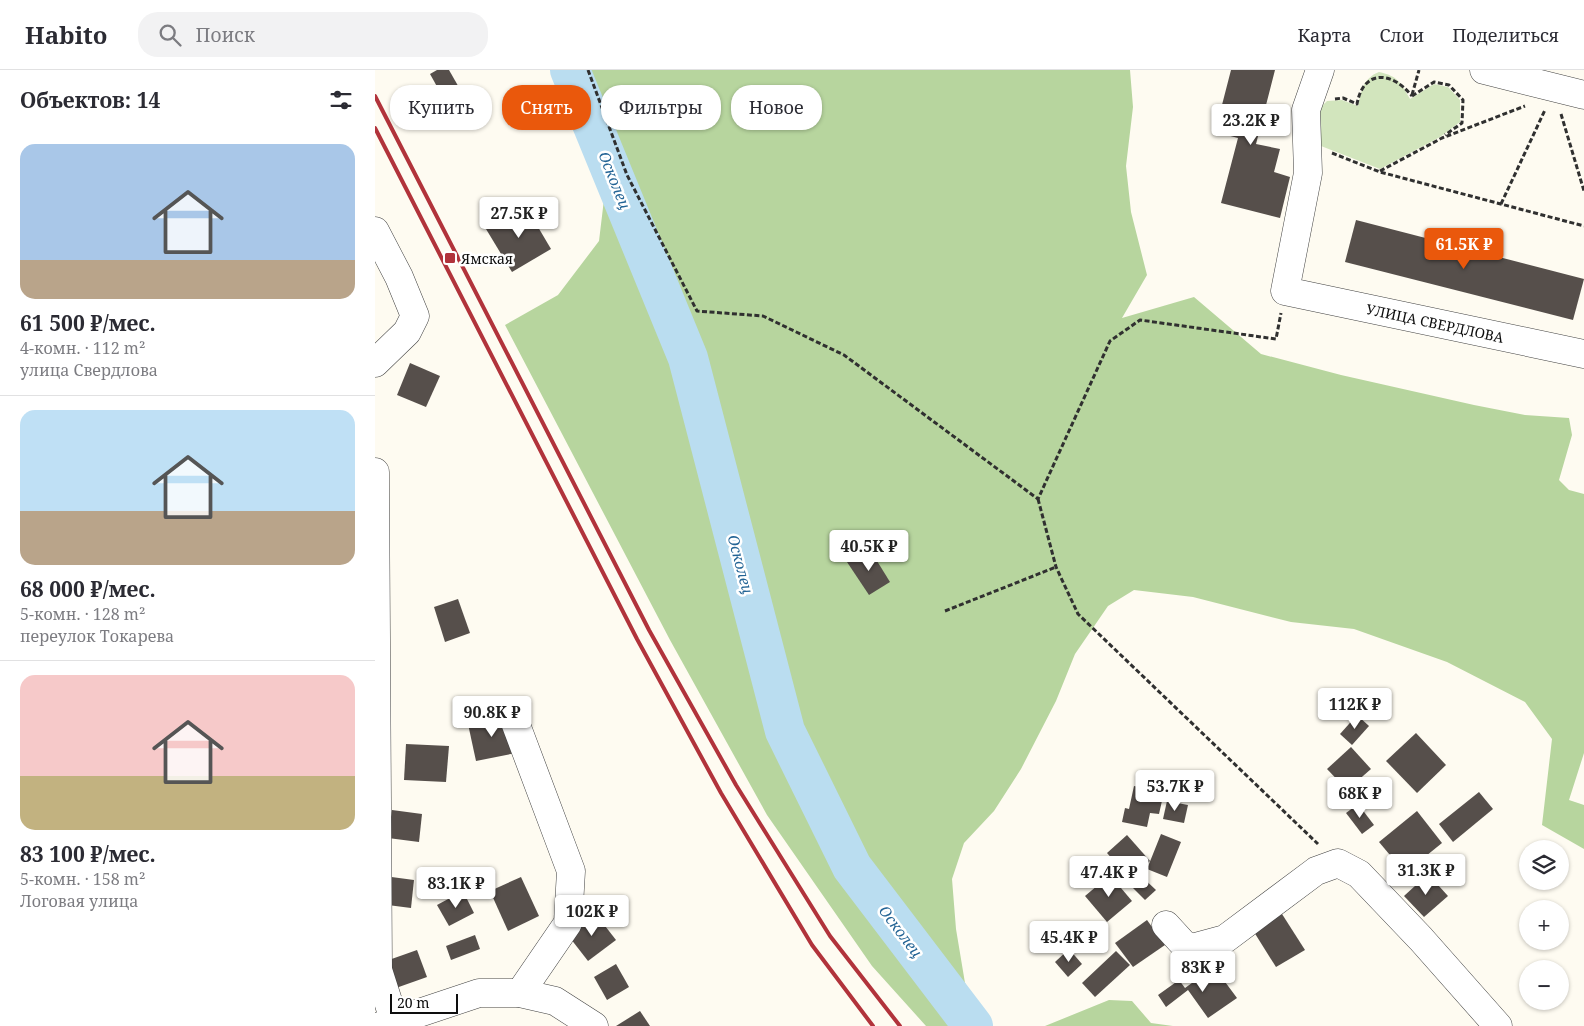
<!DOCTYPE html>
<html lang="ru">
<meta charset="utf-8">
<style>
:root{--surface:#fff;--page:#f2f2f3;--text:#2b2b33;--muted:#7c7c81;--line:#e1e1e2;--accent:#ea580c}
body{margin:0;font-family:"Noto Serif",serif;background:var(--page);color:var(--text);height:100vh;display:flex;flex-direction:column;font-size:19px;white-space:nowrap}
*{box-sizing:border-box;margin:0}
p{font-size:16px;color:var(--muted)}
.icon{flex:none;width:28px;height:28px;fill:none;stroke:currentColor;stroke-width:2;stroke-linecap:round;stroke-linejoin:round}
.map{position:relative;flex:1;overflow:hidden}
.side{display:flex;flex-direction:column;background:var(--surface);width:375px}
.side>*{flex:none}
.guide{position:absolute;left:15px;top:15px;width:475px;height:45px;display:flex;gap:10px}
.fabs{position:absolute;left:1144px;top:770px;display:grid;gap:10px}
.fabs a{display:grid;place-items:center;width:50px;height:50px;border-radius:50%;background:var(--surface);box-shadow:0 1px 4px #0004;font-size:25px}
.scale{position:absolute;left:15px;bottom:12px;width:68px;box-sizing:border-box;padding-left:5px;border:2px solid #0e0e0e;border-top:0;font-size:14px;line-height:18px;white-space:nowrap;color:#0e0e0e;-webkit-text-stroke:4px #fff;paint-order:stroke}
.price{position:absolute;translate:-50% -42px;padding:0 11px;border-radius:5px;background:#fff;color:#222;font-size:16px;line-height:32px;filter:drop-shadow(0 1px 2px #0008)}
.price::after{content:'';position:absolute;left:50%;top:30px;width:15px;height:11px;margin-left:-8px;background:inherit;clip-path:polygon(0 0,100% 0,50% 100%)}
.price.current{background:var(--accent);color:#fff}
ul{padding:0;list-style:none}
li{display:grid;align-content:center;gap:10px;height:265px;padding:0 20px}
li+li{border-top:1px solid var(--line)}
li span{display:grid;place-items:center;height:155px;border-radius:15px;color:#555}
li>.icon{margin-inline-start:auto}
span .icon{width:90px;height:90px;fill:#fffc;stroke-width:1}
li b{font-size:21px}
h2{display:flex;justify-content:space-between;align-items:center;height:60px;padding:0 20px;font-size:21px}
.chip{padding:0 18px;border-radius:20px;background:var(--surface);box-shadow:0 1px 4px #0004;font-size:18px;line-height:45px}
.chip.current{background:var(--accent);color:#fff}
header{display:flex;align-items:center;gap:30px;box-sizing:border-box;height:70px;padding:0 25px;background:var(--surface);border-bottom:1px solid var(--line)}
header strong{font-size:24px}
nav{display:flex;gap:28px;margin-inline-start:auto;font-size:18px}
.search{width:350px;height:45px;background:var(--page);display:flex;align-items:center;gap:12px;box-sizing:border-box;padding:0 18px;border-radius:20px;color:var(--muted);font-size:19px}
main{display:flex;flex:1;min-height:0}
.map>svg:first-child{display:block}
.green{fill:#d2e5bd}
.forest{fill:#b7d59e}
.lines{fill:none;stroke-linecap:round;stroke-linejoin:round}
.river{stroke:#baddf0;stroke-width:40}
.building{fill:#564f4b}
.minor-casing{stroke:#414141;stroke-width:29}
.path{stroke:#303030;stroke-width:3;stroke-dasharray:5 2.5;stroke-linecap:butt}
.minor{stroke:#fff;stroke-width:28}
.rail{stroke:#b1333b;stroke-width:4}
.poi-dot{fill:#b1333b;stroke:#fff;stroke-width:2}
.labels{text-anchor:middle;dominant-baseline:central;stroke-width:5;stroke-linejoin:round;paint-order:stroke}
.poi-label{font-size:14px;fill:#0e0e0e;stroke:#fff;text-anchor:start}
.street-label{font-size:14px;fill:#0e0e0e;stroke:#fff}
.water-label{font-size:15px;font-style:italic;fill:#236495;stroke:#fff}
</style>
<header>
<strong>Habito</strong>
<div class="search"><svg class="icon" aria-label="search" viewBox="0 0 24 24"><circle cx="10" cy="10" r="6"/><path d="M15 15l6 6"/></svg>Поиск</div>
<nav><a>Карта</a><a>Слои</a><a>Поделиться</a></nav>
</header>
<main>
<section class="side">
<h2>Объектов: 14<svg class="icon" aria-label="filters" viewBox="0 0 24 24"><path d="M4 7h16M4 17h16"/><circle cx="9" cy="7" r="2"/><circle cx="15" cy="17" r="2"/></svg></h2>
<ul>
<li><span style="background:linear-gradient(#a9c7e8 75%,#b9a48a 0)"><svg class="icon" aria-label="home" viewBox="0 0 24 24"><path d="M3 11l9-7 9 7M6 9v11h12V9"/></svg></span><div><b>61 500 ₽/мес.</b><p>4-комн. · 112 m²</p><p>улица Свердлова</p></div></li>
<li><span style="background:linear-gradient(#bfe0f5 65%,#b9a48a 0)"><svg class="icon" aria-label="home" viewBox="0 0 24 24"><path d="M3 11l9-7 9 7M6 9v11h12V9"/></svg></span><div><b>68 000 ₽/мес.</b><p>5-комн. · 128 m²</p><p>переулок Токарева</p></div></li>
<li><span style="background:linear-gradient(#f6c9c9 65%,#c2b280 0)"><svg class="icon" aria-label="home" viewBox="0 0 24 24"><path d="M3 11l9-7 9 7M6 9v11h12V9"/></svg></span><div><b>83 100 ₽/мес.</b><p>5-комн. · 158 m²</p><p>Логовая улица</p></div></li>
</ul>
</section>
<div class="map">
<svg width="1209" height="956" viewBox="0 0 1209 956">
<rect width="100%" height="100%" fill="#fefbf1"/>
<path class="green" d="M1004 2C1023 6 1026 13 1035 29L1059 14 1073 17 1085 30V52L1065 67 1005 99 946 76 939 67V44L952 31 967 30 983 36C986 22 988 8 1004 2Z"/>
<g class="forest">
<path d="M187 0H755L758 37 751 96 756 142 772 205 747 248 819 227 886 284 966 305 1099 335 1150 345 1194 348 1197 365 1184 410 1194 420 1209 424V683L1194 730 1209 735V779L1167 755 1177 669 1150 632 1072 592 979 559 916 552 818 527 759 520 733 536 700 584 681 631 646 699 619 741 589 773 577 809 581 859 590 913 614 956H551L497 896 392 745 295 570 130 255 183 225 224 171 230 121 186 36Z"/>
<path d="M734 930 757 931 776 953 798 956H670Z"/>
</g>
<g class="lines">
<path class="river" d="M195 0 313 288 410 661 477 797 598 956"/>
</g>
<g class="building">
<path d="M62 0H74L90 28 74 38 55 4Z"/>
<path d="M856 0H900L881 74 905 79 899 102 915 107 905 148 846 133 863 68 840 62Z"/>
<path d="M150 135 176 179 137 202 111 159Z"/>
<path d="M981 150 1209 209 1198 250 970 192Z"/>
<path d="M35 293 65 306 51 337 22 325Z"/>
<path d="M494 478 515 512 494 525 472 492Z"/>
<path d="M83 529 95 563 70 572 59 537Z"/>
<path d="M133 645 141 683 101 691 93 654Z"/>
<path d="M982 645 994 656 977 675 965 664Z"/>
<path d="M1041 663 1071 695 1042 723 1011 691Z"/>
<path d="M31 674 74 676 71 712 29 710Z"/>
<path d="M976 677 996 699 972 720 952 699Z"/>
<path d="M759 716 789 722 784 744 775 743 772 757 747 752 750 738 754 739Z"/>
<path d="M1104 722 1118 739 1078 772 1064 754Z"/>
<path d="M792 731 813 735 809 753 788 749Z"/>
<path d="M983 734 999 755 987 764 971 743Z"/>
<path d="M17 740 47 744 44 772 13 768Z"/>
<path d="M1042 741 1067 773 1030 803 1004 772Z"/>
<path d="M786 764 806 772 792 807 772 799Z"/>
<path d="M752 765 775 791 755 809 732 783Z"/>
<path d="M1053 804 1073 826 1049 847 1029 826Z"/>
<path d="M735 805 757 831 732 852 710 826Z"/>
<path d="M765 805 781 820 770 830 755 815Z"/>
<path d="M9 806 39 810 36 838 5 834Z"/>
<path d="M146 807 164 846 133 861 115 821Z"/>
<path d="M88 821 99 843 74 856 62 835Z"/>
<path d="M220 843 241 870 213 891 192 864Z"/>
<path d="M907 844 930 880 901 897 879 862Z"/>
<path d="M772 850 790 875 758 897 740 873Z"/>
<path d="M100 865 105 879 76 890 71 876Z"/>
<path d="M694 879 707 894 693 907 680 892Z"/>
<path d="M42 880 52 907 21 918 11 891Z"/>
<path d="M741 881 755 895 720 927 707 913Z"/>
<path d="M241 894 254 917 232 930 219 907Z"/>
<path d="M839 897 862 928 833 948 813 920 791 937 783 925 804 910 810 918Z"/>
<path d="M265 941 275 956H241Z"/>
</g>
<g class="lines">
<defs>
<g id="minor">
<path d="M945 0 931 40 933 103 910 221 1209 284"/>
<path d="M1109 0 1209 25"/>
<path d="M0 161 24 207 40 246 32 262 0 293"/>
<path d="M0 402 3 900 19 950"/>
<path d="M140 652 196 801 193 853 145 923"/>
<path d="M791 855 813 879 850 869 941 801 963 793 984 804 1046 869 1123 956"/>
<path d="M5 956 104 923H145L180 931 219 956"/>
</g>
</defs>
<use href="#minor" class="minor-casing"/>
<g class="path">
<path d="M213 0 252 105 322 241 388 246 469 285 663 429 735 271 765 250 901 269 906 243"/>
<path d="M1037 25 1044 0"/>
<path d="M1037 26 1059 12 1074 15 1088 30 1087 53 1070 65"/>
<path d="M960 29 968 28 982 34C988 0 1016 0 1037 26"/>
<path d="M1186 44 1209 121"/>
<path d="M957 83 1005 102 1209 156"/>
<path d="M1005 101 1067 68 1150 36"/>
<path d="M1126 134 1170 40"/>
<path d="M663 429 681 497 703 544 943 774"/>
<path d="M570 541 681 497"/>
</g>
<use href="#minor" class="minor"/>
<g class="rail">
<path d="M0 26 274 560 361 715 455 866 525 956"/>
<path d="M0 58 262 569 346 723 437 875 498 956"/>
</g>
</g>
<rect class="poi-dot" x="69" y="182" width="12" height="12" rx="2.5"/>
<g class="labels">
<g class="poi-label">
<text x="86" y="188">Ямская</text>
</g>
<g class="street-label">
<text transform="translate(1060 253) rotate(12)">УЛИЦА СВЕРДЛОВА</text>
</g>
<g class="water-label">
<text transform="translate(240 110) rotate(68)">Осколец</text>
<text transform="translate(366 494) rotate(75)">Осколец</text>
<text transform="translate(526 861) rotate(53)">Осколец</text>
</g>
</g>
</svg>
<div class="fabs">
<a><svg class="icon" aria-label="layers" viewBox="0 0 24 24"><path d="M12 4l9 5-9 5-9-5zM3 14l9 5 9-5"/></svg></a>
<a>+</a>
<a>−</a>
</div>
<div class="scale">20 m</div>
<b class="price" style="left:876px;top:76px">23.2K ₽</b>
<b class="price" style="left:144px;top:169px">27.5K ₽</b>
<b class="price current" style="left:1089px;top:200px">61.5K ₽</b>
<b class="price" style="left:494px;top:502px">40.5K ₽</b>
<b class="price" style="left:980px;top:660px">112K ₽</b>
<b class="price" style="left:117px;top:668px">90.8K ₽</b>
<b class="price" style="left:800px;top:742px">53.7K ₽</b>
<b class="price" style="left:985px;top:749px">68K ₽</b>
<b class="price" style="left:1051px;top:826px">31.3K ₽</b>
<b class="price" style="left:734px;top:828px">47.4K ₽</b>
<b class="price" style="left:81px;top:839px">83.1K ₽</b>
<b class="price" style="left:217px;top:867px">102K ₽</b>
<b class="price" style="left:694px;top:893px">45.4K ₽</b>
<b class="price" style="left:828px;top:923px">83K ₽</b>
<div class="guide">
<a class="chip">Купить</a>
<a class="chip current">Снять</a>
<a class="chip">Фильтры</a>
<a class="chip">Новое</a>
</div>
</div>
</main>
